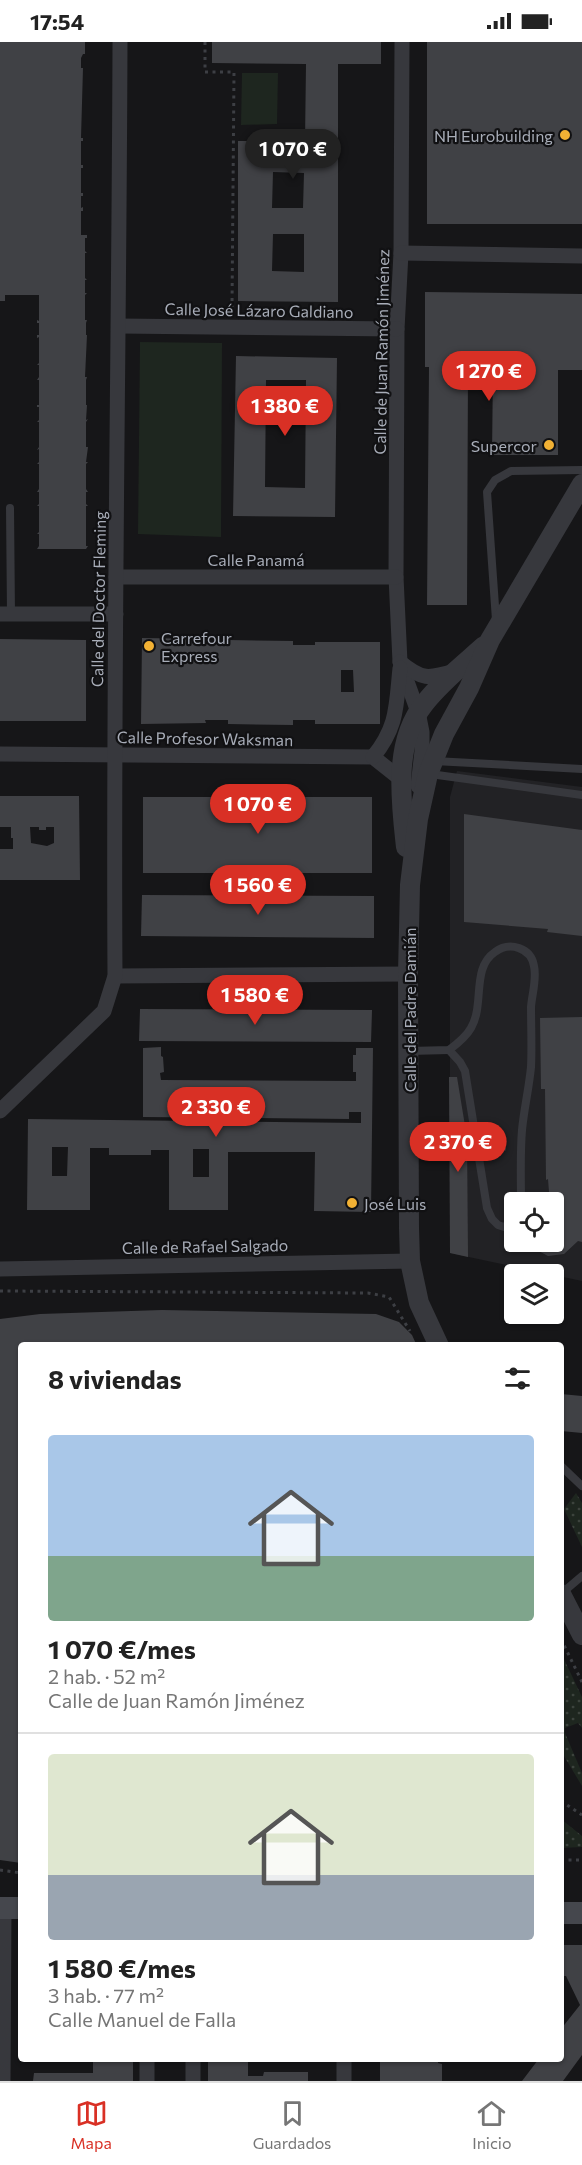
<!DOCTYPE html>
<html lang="es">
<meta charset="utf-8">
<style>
:root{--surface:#fff;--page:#f6f6f6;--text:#222;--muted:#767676;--line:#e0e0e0;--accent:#d93025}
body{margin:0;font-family:Commissioner,sans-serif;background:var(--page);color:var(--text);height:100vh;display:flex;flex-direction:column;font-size:22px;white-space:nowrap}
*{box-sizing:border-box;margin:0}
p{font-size:20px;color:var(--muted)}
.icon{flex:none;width:33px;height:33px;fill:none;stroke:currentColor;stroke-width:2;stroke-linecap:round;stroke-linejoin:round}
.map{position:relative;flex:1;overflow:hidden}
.drawer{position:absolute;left:18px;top:1300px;width:546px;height:720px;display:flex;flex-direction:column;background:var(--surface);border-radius:6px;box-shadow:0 2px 4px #0004}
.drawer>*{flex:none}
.buttons{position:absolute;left:504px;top:1150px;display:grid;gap:12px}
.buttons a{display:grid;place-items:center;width:60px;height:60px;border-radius:6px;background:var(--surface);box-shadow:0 2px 4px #0004;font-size:30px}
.price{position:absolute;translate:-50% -51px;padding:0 14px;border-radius:21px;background:var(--accent);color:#fff;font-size:20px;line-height:39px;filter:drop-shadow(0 2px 3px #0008)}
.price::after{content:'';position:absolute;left:50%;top:36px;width:18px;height:14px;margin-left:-9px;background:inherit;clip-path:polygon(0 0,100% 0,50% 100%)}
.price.selected{background:#222;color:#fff}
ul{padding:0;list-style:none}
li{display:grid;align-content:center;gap:12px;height:318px;padding:0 30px}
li+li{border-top:2px solid var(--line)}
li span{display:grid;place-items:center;height:186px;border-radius:6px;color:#555}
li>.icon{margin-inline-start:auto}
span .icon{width:108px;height:108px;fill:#fffc;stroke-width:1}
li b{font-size:26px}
h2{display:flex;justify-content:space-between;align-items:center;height:72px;padding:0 30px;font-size:26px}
.status{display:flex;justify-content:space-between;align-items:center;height:42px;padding:0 30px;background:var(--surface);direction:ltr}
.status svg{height:16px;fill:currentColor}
.menu{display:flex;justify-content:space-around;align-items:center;height:84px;border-top:2px solid var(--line);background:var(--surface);font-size:16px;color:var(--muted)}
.menu a{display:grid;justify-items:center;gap:3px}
.menu .selected{color:var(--accent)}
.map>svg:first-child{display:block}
.built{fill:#222225;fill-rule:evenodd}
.grass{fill:url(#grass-dots)}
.park{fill:#1e261f}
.building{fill:#404145;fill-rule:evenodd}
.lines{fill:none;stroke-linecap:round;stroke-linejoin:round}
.path{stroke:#3d3f44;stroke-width:3;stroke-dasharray:3 4.5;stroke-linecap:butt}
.service{stroke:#37383d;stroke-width:8}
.minor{stroke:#37383d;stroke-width:15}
.tertiary{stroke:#37383d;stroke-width:20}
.secondary{stroke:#45474d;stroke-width:22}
.poi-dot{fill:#f2b134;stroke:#111113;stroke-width:2}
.labels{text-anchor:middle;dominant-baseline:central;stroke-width:4.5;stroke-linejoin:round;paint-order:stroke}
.poi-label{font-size:16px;fill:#a8adb8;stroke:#111113;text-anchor:end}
.street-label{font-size:16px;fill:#a8adb8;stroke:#111113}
</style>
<div class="status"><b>17:54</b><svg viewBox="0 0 49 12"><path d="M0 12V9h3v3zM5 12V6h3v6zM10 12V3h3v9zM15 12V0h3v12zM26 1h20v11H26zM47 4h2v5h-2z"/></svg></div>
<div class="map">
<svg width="582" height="2039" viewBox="0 0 582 2039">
<defs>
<pattern id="grass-dots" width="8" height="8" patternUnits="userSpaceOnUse" patternTransform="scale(1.5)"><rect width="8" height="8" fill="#1e261f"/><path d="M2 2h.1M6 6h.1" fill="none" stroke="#3c433d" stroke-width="1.8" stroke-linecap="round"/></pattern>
</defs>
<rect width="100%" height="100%" fill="#161618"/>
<path class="built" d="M457 729 582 745V1239L450 1211V755ZM514 1161H554V1200H514Z"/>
<g class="grass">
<path d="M576 1451 582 1461V1505L564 1467Z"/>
<path d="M561 1611 582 1655V1686L578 1681 565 1686V1691L582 1731V1744L561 1709Z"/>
<path d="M561 1777 582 1794V1805L561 1806Z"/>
</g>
<g class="park">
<path d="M242 31H278L277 82 241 83Z"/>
<path d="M140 300 222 301 221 495 138 492Z"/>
</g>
<g class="building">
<path d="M0 0H85V12H83L81 16V26H83L81 96H83V99H81V123H83V126H81V151H83V154H81V166L83 165V169H81V193H87V196H85V209L87 211H85V236L87 238H85V251H87L85 253V278H87L86 281V293H87L85 335H87L86 338V363H87L86 378 88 377 86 380V405H88L86 420H88L86 422V447L88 450H86V462L88 464H86V504H88L86 507H37L39 504V492H37L39 490V464H37L39 462V450H37L39 447V422H37L39 420V407L37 408 39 405V380H37L39 378V365H37V363H39V338H37L39 335V323H37L39 321V295L37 296V293H39V281H37V278L39 279V253H5V259H0Z"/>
<path d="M212 0H381V22H338V260L238 259V99H305L306 22 212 21ZM273 130 304 131 303 166H272ZM273 192H304V230L272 229Z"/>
<rect x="427" y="0" width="155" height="182"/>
<path d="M425 250 582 252V328H558V413H492L493 325 468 326 467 563H427L429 325H425Z"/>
<path d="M236 314 337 316 335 475 233 474ZM266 338H306L305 446 265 445Z"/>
<path d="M142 596 206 597V602H228V598L293 599V603H315V600H380V682H315V678H293V683L228 682V678H205L206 681 141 682ZM341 628H353L354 650H341Z"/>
<path d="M0 597 86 598V679H0Z"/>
<path d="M0 754H79L80 838H0V807H13V796H11V785H0ZM30 785H39V788H46V785H54V801L47 804 31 801Z"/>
<rect x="143" y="755" width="229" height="76"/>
<path d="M464 772 582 788V894L547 890 548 887 464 880Z"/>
<path d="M142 853 374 854V896L141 894Z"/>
<path d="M140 967 372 968 371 1000 139 999Z"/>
<path d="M582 975V1200L578 1199 564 1212 548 1214 533 1206 529 1200H554V1161H535L549 1150 548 1137 546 1138 545 1047H541L540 976Z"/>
<path d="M161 1005V1014L163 1015 164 1030 160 1031 161 1038 356 1039V1030H353V1013H356V1006H373L371 1170 314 1169 315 1110H228V1168H169V1108H151V1113H109V1106H90V1168H27L28 1077 361 1081V1070H349V1077L143 1075V1006ZM52 1105H68L67 1134H52ZM193 1107H209V1135H193Z"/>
<path d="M449 1035H457L467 1096 468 1215 450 1211Z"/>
<path d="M162 1268 376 1272 399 1280 412 1293 417 1304H21V1821L0 1818V1277L40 1272Z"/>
<path d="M561 1352 582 1354V1391L561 1389Z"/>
<path d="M561 1903H582V2013L563 2039H522L538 2018H561V1987L580 1963 566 1934H561Z"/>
<path d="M93 2018H133V2039H33L34 2031H93Z"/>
<path d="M208 2018H248V2034H263L264 2030H308V2039H208Z"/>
<path d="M380 2018H419L420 2019 438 2018V2021L442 2022V2039H380Z"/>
</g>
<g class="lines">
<g class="path">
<path d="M205 0V30H234L232 265"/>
<path d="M488 1107H509"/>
<path d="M0 1249 368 1251 389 1255 410 1289"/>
<path d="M561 1597 582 1640"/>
<path d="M561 1759 582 1773"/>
<path d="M561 1818H582"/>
<path d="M0 1828 21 1831"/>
</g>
<g class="service">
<path d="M10 466 11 572"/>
<path d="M496 578 487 450 495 438 511 429 582 428"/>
<path d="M434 719 582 727"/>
<path d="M430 732 582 753"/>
<path d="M449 1008 460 1020 465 1029 487 1166 492 1177 498 1183 504 1185 514 1178"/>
<path d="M409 1009 449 1008C457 1002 466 995 471 986 485 962 471 926 495 910 510 899 531 906 534 924 537 937 532 952 531 965 531 985 532 1005 531 1025 529 1046 524 1067 522 1088 520 1112 521 1137 521 1161"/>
<path d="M561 1424 582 1444"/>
<path d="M562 1551 582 1534"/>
</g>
<g class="minor">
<path d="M402 0 401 211 397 287 396 535 400 620 418 670 422 690V709L418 744"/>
<path d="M401 211 582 214"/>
<path d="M119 284 397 287"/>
<path d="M116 535H396"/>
<path d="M0 572H116"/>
<path d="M400 620C422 638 428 637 455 629"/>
<path d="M0 712 373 715 402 738"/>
<path d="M373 715C398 684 396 664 400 626"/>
<path d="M115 934 408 932"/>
<path d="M0 1069 104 969 115 934C113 623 119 311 120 0"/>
<path d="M0 1227 410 1219"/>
<path d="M3 2039 4 1866"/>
<path d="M147 2039V2018"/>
<path d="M193 2039V2018"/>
<path d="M344 2039V2018"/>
</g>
<g class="tertiary">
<path d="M406 805C401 759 393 701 424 662 441 640 464 622 484 604"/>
<path d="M439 1304 419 1261 410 1219 409 1186 408 932 410 843 418 777 428 732 444 692 469 646 490 598 582 442"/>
<path d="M561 1552 582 1593"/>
</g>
<g class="secondary">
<path d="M0 1866H21"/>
<path d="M561 1871H582"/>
</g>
</g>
<g class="poi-dot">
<circle cx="565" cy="93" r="6"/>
<circle cx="549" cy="403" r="6"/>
<circle cx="149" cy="604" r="6"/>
<circle cx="352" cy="1161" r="6"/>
</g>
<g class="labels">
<g class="poi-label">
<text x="553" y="93">NH Eurobuilding</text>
<text x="537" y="403">Supercor</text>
<text x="161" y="595" text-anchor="start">Carrefour<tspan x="161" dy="18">Express</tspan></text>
<text x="364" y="1161" text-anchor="start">José Luis</text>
</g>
<g class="street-label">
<text transform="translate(259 268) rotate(1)">Calle José Lázaro Galdiano</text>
<text transform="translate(381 310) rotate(-89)">Calle de Juan Ramón Jiménez</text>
<text x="256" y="517">Calle Panamá</text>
<text transform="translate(98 557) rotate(-89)">Calle del Doctor Fleming</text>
<text transform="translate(205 696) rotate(1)">Calle Profesor Waksman</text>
<text transform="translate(409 968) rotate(-90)">Calle del Padre Damián</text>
<text transform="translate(205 1204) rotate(-1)">Calle de Rafael Salgado</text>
</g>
</g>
</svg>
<div class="buttons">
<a><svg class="icon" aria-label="locate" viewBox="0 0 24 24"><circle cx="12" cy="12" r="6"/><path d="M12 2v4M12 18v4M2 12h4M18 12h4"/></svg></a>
<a><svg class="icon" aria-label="layers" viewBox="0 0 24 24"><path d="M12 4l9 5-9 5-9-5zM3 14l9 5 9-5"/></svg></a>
</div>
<b class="price selected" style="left:293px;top:138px">1 070 €</b>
<b class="price" style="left:489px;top:360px">1 270 €</b>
<b class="price" style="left:285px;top:395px">1 380 €</b>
<b class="price" style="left:258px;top:793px">1 070 €</b>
<b class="price" style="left:258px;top:874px">1 560 €</b>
<b class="price" style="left:255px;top:984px">1 580 €</b>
<b class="price" style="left:216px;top:1096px">2 330 €</b>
<b class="price" style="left:458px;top:1131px">2 370 €</b>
<section class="drawer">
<h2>8 viviendas<svg class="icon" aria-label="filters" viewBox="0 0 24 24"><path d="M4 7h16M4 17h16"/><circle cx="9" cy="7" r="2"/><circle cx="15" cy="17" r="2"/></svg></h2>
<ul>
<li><span style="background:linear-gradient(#a9c7e8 65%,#7fa58c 0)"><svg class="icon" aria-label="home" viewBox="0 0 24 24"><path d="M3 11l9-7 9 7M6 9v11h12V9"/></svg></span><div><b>1 070 €/mes</b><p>2 hab. · 52 m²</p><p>Calle de Juan Ramón Jiménez</p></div></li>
<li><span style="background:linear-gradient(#dfe7d0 65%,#9aa5b1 0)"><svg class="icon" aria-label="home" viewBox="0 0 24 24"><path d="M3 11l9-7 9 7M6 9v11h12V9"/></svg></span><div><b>1 580 €/mes</b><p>3 hab. · 77 m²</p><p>Calle Manuel de Falla</p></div></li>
</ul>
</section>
</div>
<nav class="menu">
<a class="selected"><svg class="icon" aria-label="map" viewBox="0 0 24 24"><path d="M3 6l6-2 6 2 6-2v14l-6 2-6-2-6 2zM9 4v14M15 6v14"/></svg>Mapa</a>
<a><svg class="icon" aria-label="saved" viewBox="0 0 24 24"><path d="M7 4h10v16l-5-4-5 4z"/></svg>Guardados</a>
<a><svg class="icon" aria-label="home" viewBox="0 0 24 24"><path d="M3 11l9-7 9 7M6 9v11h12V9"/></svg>Inicio</a>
</nav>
